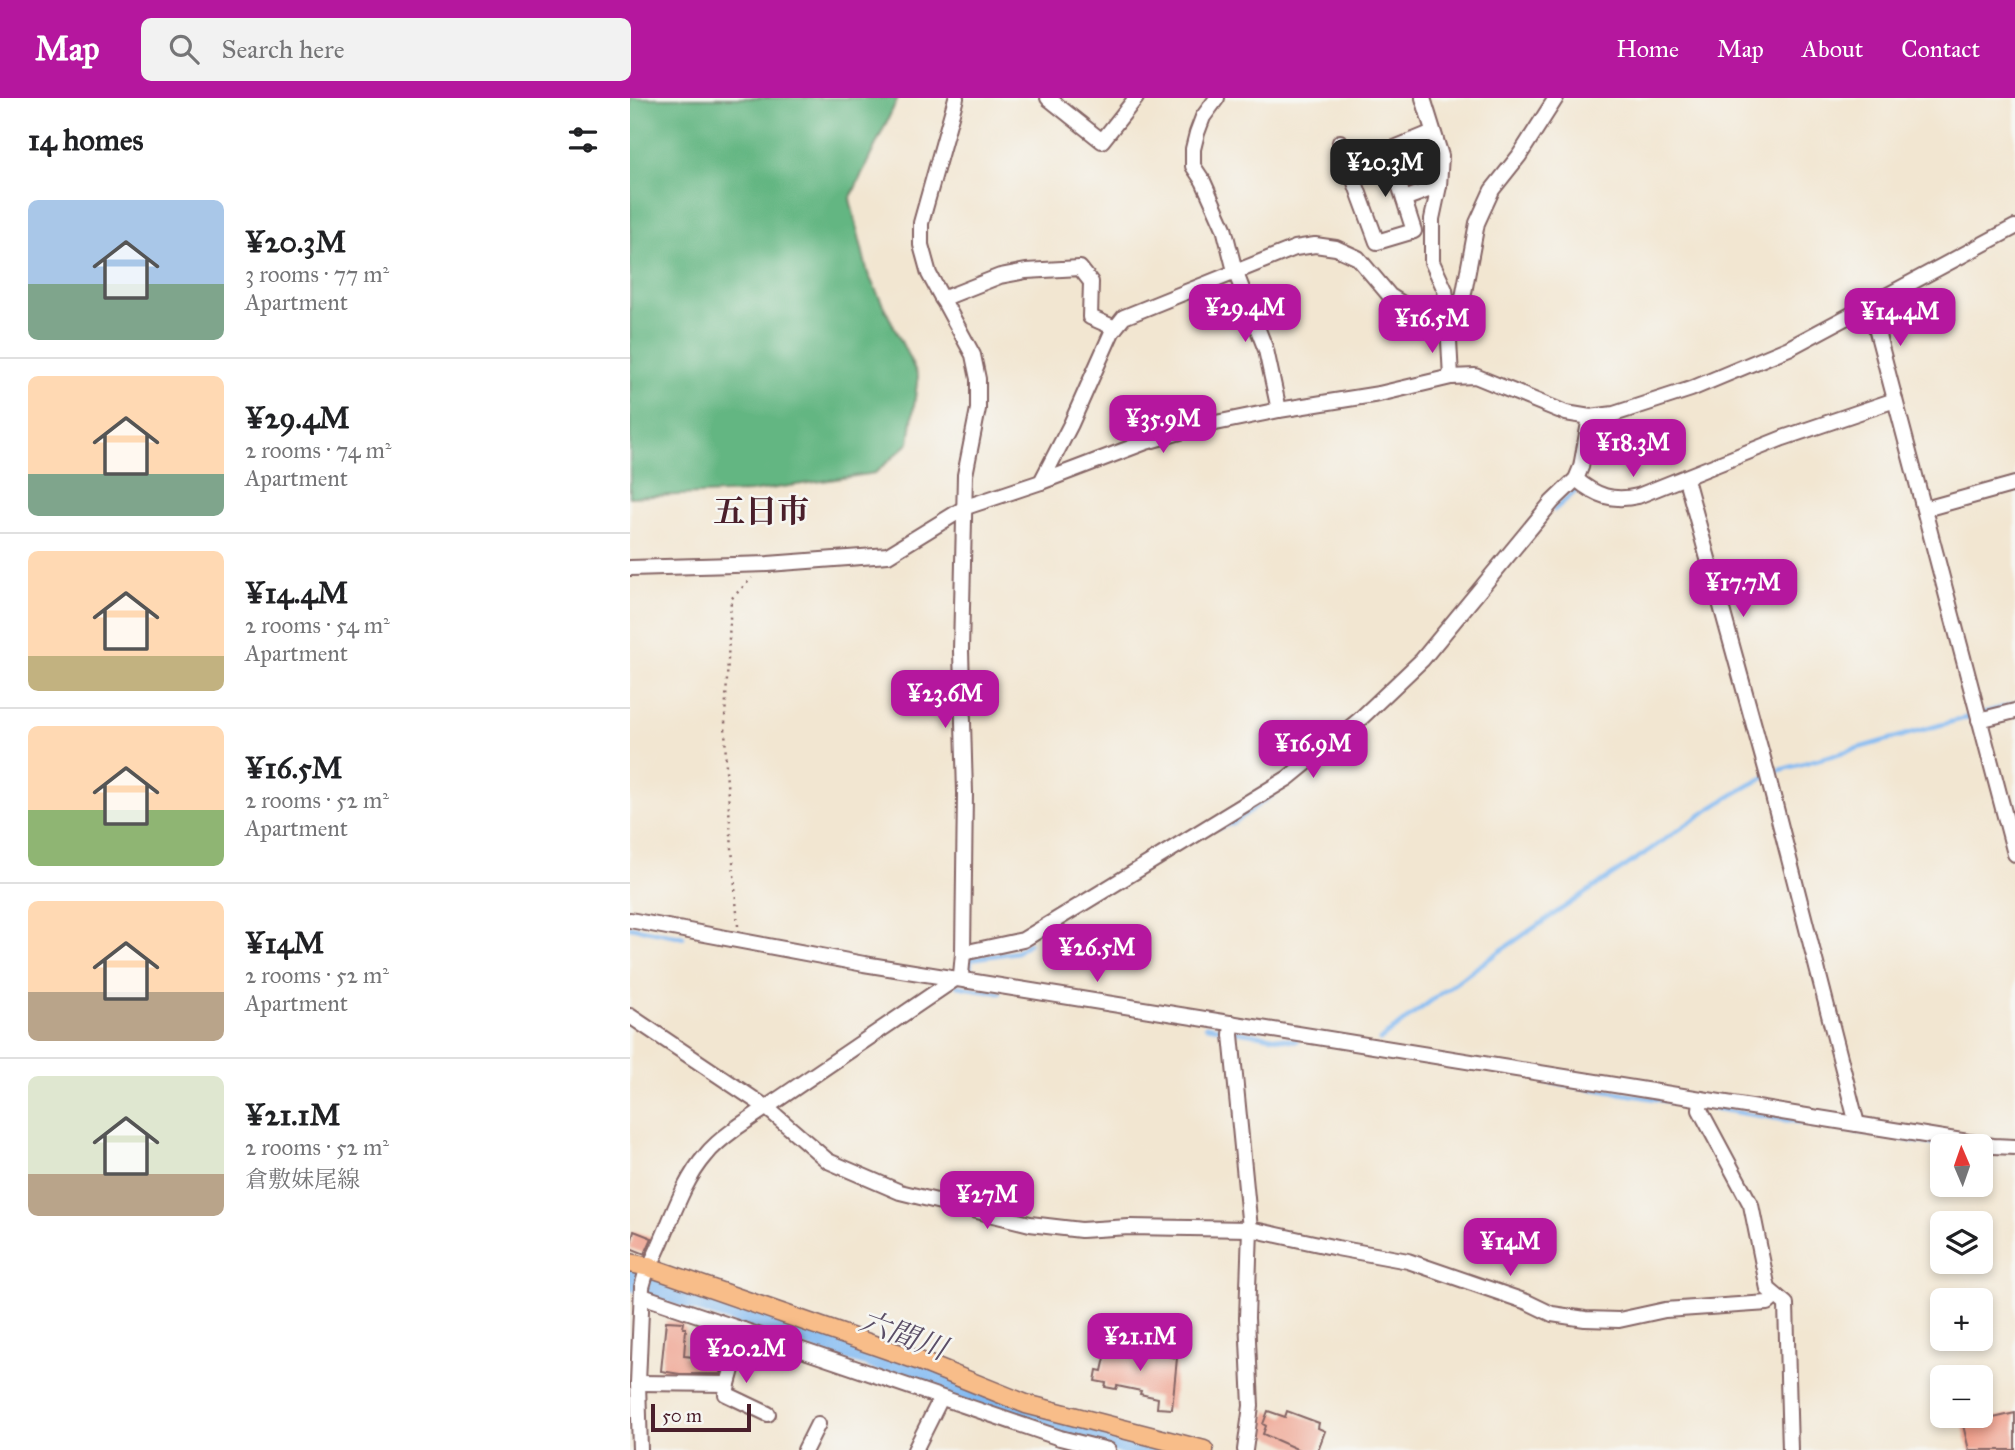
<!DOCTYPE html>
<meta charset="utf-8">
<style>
:root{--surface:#fff;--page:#f2f2f2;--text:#202124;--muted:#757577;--line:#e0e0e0;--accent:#b5179e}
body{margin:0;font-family:"IM FELL Great Primer","Noto Serif JP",serif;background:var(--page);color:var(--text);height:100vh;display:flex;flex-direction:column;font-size:26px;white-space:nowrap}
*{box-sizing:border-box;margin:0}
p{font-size:23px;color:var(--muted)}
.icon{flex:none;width:38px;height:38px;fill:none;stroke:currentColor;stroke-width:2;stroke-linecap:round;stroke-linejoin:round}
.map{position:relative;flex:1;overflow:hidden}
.panel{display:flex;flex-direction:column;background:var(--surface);width:630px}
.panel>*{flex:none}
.needle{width:46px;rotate:358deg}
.tools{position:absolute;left:1300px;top:1036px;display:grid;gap:14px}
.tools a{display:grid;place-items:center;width:63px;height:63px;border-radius:10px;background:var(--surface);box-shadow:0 4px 10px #0003;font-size:35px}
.scale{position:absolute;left:21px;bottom:18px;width:100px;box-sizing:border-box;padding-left:7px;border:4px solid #4a1f2b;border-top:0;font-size:19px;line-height:24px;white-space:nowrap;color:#4a1f2b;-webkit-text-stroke:5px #f6f6f2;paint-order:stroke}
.price{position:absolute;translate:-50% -60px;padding:0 16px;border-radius:14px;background:var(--accent);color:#fff;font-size:23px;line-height:46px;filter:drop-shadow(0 2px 4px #0008)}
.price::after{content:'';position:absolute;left:50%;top:42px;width:21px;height:16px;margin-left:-10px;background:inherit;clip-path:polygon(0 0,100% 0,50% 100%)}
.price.active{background:#222;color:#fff}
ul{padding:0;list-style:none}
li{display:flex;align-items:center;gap:21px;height:175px;padding:0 28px}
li+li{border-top:2px solid var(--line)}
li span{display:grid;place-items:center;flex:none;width:196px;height:140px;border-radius:10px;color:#555}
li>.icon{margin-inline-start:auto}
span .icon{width:84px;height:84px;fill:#fffc;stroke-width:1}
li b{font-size:30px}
h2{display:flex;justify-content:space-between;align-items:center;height:84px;padding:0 28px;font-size:30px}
header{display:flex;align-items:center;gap:42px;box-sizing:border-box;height:98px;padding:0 35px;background:var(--accent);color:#fff}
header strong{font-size:33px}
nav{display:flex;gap:38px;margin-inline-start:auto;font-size:24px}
.search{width:490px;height:63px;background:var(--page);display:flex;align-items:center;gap:18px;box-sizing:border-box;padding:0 24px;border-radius:10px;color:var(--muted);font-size:26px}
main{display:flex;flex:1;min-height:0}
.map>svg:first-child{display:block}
.forest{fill:#63b682;stroke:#566a56;stroke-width:2}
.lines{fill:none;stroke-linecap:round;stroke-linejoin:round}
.stream{stroke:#82baf2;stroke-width:4.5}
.river{stroke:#82baf2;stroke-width:24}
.building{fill:#ef9f8b}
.minor-casing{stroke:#856565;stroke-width:18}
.major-casing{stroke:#856565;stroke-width:21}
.path{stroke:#856565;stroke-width:2.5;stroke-dasharray:2 5;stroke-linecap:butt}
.minor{stroke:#fff;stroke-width:14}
.major{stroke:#f8bd89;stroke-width:18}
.labels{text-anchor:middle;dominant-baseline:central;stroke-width:5;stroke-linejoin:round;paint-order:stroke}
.water-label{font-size:30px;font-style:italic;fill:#5b4e67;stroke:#f6f6f2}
.quarter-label{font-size:32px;font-weight:bold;fill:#4a1f2b;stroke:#f6f6f2}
</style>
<header>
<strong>Map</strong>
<div class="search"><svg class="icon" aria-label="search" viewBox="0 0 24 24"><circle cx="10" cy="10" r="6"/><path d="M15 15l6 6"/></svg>Search here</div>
<nav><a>Home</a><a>Map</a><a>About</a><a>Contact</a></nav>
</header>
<main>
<section class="panel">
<h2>14 homes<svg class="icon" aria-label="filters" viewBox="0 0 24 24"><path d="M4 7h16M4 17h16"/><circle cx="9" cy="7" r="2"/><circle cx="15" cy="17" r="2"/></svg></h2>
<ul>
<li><span style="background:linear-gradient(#a9c7e8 60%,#7fa58c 0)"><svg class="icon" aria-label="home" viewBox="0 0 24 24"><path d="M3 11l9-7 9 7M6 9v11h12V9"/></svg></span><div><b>¥20.3M</b><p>3 rooms · 77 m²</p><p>Apartment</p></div></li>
<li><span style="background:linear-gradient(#ffd9b3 70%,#7fa58c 0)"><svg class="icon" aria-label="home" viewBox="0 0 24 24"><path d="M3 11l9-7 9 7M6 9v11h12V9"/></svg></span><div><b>¥29.4M</b><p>2 rooms · 74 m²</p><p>Apartment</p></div></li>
<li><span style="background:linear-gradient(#ffd9b3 75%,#c2b280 0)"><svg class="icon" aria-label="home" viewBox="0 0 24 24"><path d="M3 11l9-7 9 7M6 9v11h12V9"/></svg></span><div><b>¥14.4M</b><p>2 rooms · 54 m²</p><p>Apartment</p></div></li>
<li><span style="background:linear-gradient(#ffd9b3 60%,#8fb573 0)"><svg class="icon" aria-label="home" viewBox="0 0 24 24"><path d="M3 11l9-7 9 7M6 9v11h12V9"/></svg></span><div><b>¥16.5M</b><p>2 rooms · 52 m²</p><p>Apartment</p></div></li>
<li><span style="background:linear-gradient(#ffd9b3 65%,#b9a48a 0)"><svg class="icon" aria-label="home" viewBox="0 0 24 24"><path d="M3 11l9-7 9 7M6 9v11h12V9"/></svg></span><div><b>¥14M</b><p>2 rooms · 52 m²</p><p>Apartment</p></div></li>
<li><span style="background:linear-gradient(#dfe7d0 70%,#b9a48a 0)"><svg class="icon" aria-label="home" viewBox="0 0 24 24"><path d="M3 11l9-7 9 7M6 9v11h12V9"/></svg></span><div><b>¥21.1M</b><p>2 rooms · 52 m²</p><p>倉敷妹尾線</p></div></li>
</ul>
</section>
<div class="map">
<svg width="1385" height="1352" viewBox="0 0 1385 1352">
<rect width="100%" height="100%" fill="#f6f6f2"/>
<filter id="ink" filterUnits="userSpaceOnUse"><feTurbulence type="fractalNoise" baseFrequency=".0143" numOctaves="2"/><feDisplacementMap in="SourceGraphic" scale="14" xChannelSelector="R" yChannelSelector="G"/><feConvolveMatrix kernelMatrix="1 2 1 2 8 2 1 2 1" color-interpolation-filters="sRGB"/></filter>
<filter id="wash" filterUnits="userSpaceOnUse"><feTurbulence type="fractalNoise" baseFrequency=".00686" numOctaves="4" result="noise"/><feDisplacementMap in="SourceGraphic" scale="28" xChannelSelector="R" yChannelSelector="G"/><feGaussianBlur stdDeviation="1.57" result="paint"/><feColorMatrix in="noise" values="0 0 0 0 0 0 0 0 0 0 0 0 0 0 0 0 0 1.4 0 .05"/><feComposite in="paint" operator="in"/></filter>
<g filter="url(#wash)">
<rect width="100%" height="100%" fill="#f2e6d1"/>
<path class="forest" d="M0 0H268L220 101 238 176 288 278 279 345 245 375 120 394 0 399Z"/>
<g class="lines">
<g class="stream">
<path d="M924 412 947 392"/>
<path d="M589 730 603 725 644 696"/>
<path d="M0 829 53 839"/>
<path d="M340 873 341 861 387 854 399 845"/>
<path d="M327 888 370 895"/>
<path d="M576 928 667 943"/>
<path d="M750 942C828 880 910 825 993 770 1044 736 1094 697 1150 672L1385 606"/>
<path d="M914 983 1310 1047"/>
</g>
<path class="river" d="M0 1180 234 1256 429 1328 525 1352"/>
</g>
<g id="blocks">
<g class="building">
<path d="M4 1133 22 1140 15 1156 0 1150Z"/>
<path d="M36 1223 54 1224 53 1230H56L54 1258 94 1262 91 1276H50L31 1273Z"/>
<path d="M478 1246 547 1260 542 1311 527 1310 528 1300 510 1296 511 1293 487 1288 486 1291 475 1289 476 1285 465 1283 467 1272 472 1273Z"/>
<path d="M638 1313 655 1319 657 1313 689 1325 688 1330 695 1333 688 1352H669L633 1336 636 1328 633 1326Z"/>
<path d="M1385 1315V1352H1339L1333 1327Z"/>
</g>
</g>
</g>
<g filter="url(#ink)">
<use href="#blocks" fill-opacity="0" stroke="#856565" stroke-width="2"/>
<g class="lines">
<defs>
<g id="minor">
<path d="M418 0 472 43 506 0"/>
<path d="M587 0 573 19 567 35 563 51V68L573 83 594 130 605 173 636 252 649 312"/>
<path d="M793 0 811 58 809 88 802 121V164L815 192 817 207 821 279"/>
<path d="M710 44 747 144 784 133 759 55"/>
<path d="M719 69 759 55 762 51 803 34"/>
<path d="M774 101 809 88"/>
<path d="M312 201 370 178 396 173 450 170 461 184 460 219 485 230"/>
<path d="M1240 207 1385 756"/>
<path d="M818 234 830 216 847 125 862 92 889 58 926 0"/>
<path d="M946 381C966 398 983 404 1008 398L1153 340 1265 302"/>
<path d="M1056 381 1136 671 1227 1026"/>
<path d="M411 384 441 326 482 234 494 219 665 150 685 147 706 150 728 160 760 198 818 234"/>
<path d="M1295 411 1385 386"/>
<path d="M0 470 138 466 258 457 336 409 411 384 516 344 571 328 649 312 749 296 821 279 845 278 936 315 960 319 984 316 1061 291 1159 250 1385 129"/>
<path d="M1349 622 1385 613"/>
<path d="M0 822 234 866 1363 1048 1385 1049"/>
<path d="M333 855 393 842 658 680 728 623 792 562 922 404 946 381 951 369 960 319"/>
<path d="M0 918 137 1010 198 1063 270 1094 400 1126 451 1132 499 1129 620 1131 707 1150 778 1163 897 1204 922 1216 955 1221 989 1222 1035 1212 1138 1205 1146 1198"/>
<path d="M602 925 601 937 620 1131 617 1220 621 1308 615 1352"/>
<path d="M1071 1001 1070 1012 1121 1107 1138 1191 1156 1206 1160 1352"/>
<path d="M12 1198 113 1232"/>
<path d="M8 1285 98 1286 113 1232 430 1340 478 1352"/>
<path d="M98 1286 96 1296 138 1316"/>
<path d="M10 1352 8 1285 12 1189 16 1175C37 1139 48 1089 76 1057 85 1045 97 1037 109 1028L331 877 333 855 335 695 331 553 335 377 348 311V281L343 257 299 176 291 147V125L326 0"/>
<path d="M175 1352 188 1326"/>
<path d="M285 1352 311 1300"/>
</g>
<path id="major" d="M0 1165 19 1169 287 1262 396 1306 574 1352"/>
</defs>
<use href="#minor" class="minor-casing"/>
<use href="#major" class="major-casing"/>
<path class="path" d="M108 828 96 672 95 621 101 501 122 480"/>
<use href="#minor" class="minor"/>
<use href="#major" class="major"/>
</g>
</g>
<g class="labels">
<g class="water-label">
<text transform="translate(273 1237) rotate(20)">六間川</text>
</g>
<g class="quarter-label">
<text x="131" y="413">五日市</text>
</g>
</g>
</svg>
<div class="tools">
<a><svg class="needle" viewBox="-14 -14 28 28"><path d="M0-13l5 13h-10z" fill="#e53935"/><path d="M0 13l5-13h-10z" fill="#757577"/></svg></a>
<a><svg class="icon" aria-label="layers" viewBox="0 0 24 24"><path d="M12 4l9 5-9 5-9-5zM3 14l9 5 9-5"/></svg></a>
<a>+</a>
<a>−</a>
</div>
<div class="scale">50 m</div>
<b class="price active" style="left:755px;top:101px">¥20.3M</b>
<b class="price" style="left:615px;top:246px">¥29.4M</b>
<b class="price" style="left:1270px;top:250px">¥14.4M</b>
<b class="price" style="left:802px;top:257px">¥16.5M</b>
<b class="price" style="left:533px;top:357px">¥35.9M</b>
<b class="price" style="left:1003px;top:381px">¥18.3M</b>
<b class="price" style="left:1113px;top:521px">¥17.7M</b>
<b class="price" style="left:315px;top:632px">¥23.6M</b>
<b class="price" style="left:683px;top:682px">¥16.9M</b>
<b class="price" style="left:467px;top:886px">¥26.5M</b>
<b class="price" style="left:357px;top:1133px">¥27M</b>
<b class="price" style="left:880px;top:1180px">¥14M</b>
<b class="price" style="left:510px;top:1275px">¥21.1M</b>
<b class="price" style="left:116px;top:1287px">¥20.2M</b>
</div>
</main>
